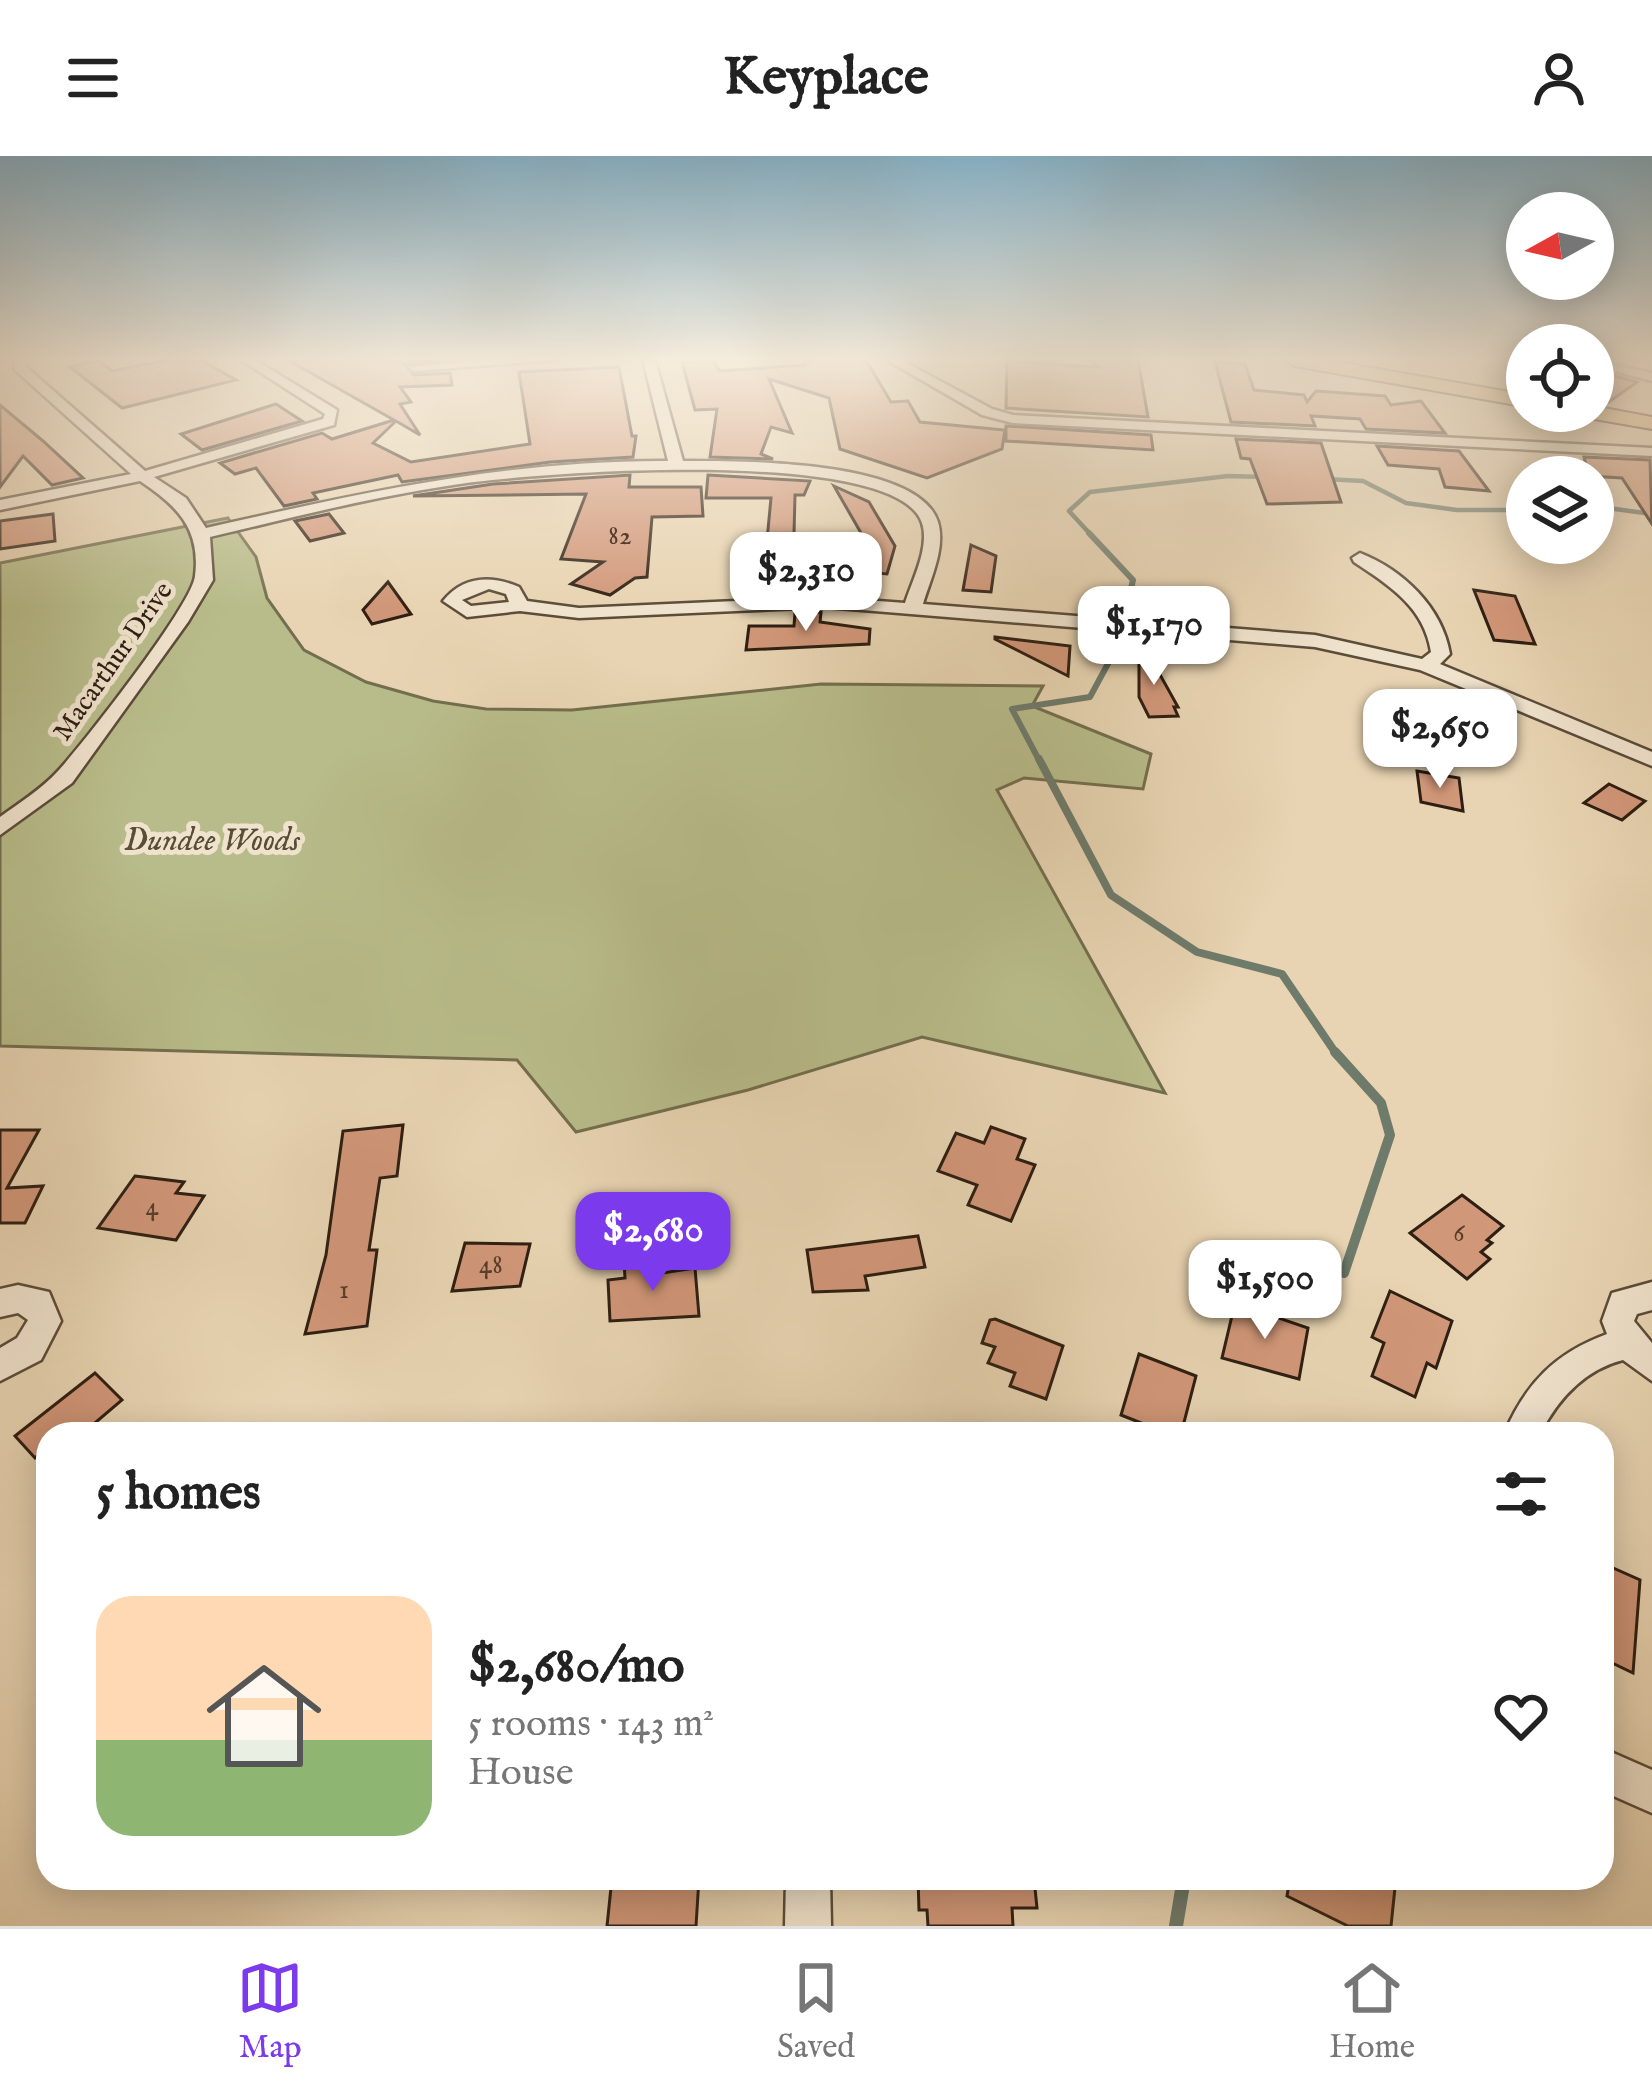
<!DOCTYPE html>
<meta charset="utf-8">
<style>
:root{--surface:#fff;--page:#f6f6f6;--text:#222;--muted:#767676;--line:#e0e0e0;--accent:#7c3aed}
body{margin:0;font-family:"IM FELL English",serif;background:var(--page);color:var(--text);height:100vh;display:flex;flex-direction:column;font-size:45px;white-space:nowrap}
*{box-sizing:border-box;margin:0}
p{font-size:39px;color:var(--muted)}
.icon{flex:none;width:66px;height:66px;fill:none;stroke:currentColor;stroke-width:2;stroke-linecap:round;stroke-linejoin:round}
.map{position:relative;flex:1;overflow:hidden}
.details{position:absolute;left:36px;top:1266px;width:1578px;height:468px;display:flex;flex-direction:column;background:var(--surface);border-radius:36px;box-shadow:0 6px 30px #0003}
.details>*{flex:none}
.needle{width:78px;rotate:262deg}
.fabs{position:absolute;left:1506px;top:36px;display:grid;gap:24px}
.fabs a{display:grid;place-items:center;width:108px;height:108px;border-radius:50%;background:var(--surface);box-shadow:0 6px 30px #0003;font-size:60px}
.price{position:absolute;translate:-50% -102px;padding:0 27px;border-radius:24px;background:#fff;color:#222;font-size:39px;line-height:78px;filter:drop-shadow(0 3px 6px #0008)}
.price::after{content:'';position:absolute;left:50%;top:72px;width:36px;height:27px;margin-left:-18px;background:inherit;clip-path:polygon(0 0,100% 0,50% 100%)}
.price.current{background:var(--accent);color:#fff}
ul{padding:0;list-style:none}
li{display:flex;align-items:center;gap:36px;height:300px;padding:0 60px}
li+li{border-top:3px solid var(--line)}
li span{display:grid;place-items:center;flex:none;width:336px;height:240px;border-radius:36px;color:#555}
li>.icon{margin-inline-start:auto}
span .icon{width:144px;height:144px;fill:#fffc;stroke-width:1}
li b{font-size:51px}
h2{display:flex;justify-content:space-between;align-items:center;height:144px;padding:0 60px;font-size:51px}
header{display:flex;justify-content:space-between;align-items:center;height:156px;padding:0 60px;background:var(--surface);font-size:54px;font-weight:700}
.tabs{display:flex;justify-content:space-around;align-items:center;height:168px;border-top:3px solid var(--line);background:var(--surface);font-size:33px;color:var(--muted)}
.tabs a{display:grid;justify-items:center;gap:6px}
.tabs .current{color:var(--accent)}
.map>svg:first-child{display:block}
.green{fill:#b8bc8a;stroke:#736e4e;stroke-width:3}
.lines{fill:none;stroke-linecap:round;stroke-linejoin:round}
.stream-far4{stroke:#6e7b6b;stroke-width:4.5}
.stream-far3{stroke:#6e7b6b;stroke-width:6}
.stream-far2{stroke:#6e7b6b;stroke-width:8}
.stream-far1{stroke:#6e7b6b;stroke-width:10}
.stream{stroke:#6e7b6b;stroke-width:14}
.building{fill:#d19779;stroke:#2e1f12;stroke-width:3}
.street-casing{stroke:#5c4c3a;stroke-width:5}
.primary-casing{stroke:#2e1f12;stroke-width:4}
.street{fill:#f0e3cd;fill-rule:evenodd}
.primary{fill:#e4ba79;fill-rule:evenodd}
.labels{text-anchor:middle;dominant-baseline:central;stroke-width:10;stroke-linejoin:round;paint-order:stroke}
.number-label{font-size:27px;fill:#573d2c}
.far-street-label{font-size:27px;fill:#2e1f12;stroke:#f0e3cd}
.park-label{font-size:33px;font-style:italic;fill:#574e36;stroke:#f0e3cd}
</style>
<header><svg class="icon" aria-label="menu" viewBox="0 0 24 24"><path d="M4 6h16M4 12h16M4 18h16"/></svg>Keyplace<svg class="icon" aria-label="person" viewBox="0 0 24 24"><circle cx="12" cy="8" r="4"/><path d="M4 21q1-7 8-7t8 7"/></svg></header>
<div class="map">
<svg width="1652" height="1770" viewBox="0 0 1652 1770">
<rect width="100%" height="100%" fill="#e8d4b2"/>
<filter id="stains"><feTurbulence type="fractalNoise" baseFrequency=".00167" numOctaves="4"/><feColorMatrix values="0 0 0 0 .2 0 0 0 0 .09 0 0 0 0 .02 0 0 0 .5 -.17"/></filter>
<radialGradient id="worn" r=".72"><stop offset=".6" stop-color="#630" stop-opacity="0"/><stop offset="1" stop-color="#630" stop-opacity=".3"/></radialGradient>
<path class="green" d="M228 362 256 401 267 442 304 494 366 526 433 545 486 553 572 554 821 528 1043 530 1032 550 1151 598 1143 633 1024 622 997 634 1165 937 922 881 748 934 576 976 517 904 0 890V407Z"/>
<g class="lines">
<g class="stream-far4">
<path d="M1325 323 1363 325 1406 347 1457 354H1527"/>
<path d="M1593 350 1652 358"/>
<path d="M1092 380 1069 355 1090 336 1228 320 1266 321"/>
</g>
<path class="stream-far3" d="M1040 606 1012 553 1090 541 1118 489 1133 424 1089 377"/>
<path class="stream-far2" d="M1039 603 1111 739 1197 796 1282 818 1337 899"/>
<path class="stream-far1" d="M1335 896 1381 947 1390 979 1344 1117"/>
<path class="stream" d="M1176 1770 1184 1722"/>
</g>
<g class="building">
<path d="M98 204 112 215 166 204H201L236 224 122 252 70 211Z"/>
<path d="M288 204H441L404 208 414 219 450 217 452 229 400 231 411 246 400 248 420 279 396 265 373 287 411 306 530 288 519 216 619 211 632 280H636L633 301 550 306 402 326 398 319 313 337 317 343 284 350 256 312 235 318 220 307 322 277 332 283 394 264Z"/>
<path d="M712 204 720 215 806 209 803 204H866L891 246 908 245 920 266 1005 274 1002 293 927 322 840 293 829 242 769 223 792 277 771 271 761 298 773 303 710 301 717 253 695 254 682 206Z"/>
<path d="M1090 204H1138L1148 261 1006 252 1007 205 1097 211Z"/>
<path d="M1215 206 1245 208 1254 234 1304 239 1307 246 1316 235 1385 240 1391 249 1421 245 1445 277 1366 273 1360 263 1311 260 1315 270 1231 266Z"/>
<path d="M1593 214 1637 226 1606 248 1593 246Z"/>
<path d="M276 248 302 265 202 294 181 278Z"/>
<path d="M0 249 43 285 83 322 52 329 23 300 0 331Z"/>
<path d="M1006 270 1151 279 1153 294 1006 285Z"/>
<path d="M1236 283 1321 287 1341 346 1267 348 1250 303 1241 302Z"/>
<path d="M1377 290 1459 295 1489 335 1445 331 1439 313 1388 309Z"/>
<path d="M1584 301 1650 304 1652 368 1622 322 1589 320Z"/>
<path d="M630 319 629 331H701L703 360 652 361 647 421 635 422 610 439 571 428 603 406 561 403 586 338 413 340 493 328Z"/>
<path d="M708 319 810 325 804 339H795L793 416H764L771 342H706Z"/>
<path d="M834 330 869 346 895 390 887 418 826 412 823 437 796 438 798 409 861 377Z"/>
<path d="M53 358 55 385 0 393V365Z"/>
<path d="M329 358 344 377 310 385 295 365Z"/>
<path d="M971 389 996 400 991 436 963 434Z"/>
<path d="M388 426 411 458 372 468 363 454Z"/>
<path d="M1474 434 1515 440 1535 488 1494 484Z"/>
<path d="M821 456 820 466 870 473 869 488 746 494 749 470H794L795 457Z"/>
<path d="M995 481 1070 490 1068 520 995 483Z"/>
<path d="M1139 481 1178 551H1174L1178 560 1149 561 1139 541Z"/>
<path d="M1417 615 1459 622 1463 655 1421 646Z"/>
<path d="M1609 628 1645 645 1622 664 1584 647Z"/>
<path d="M403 969 397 1020 380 1022 369 1094H377L367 1170 305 1178 326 1099 343 975Z"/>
<path d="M991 971 1025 983 1017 1003 1035 1009 1011 1065 968 1049 977 1029 938 1015 956 977 984 987Z"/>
<path d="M0 974H39L7 1032 43 1030 25 1067H0Z"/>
<path d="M135 1020 184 1026 176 1037 204 1040 176 1084 98 1072Z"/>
<path d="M1462 1039 1503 1070 1487 1084 1492 1087 1481 1096 1490 1103 1467 1123 1410 1077Z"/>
<path d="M918 1080 925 1111 865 1120 868 1134 813 1136 807 1094Z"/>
<path d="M465 1087 530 1088 520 1130 452 1135Z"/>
<path d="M649 1102V1119L695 1112 699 1160 610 1165 608 1124 625 1122 624 1105Z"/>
<path d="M1390 1135 1452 1165 1436 1212 1427 1207 1415 1241 1372 1220 1384 1187 1372 1181Z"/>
<path d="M1235 1147 1308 1172 1299 1223 1222 1202Z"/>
<path d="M995 1163 1063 1190 1046 1243 1010 1230 1015 1217 988 1207 995 1191 982 1187 990 1164Z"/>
<path d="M1139 1198 1196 1220 1181 1278H1169L1121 1259Z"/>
<path d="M95 1217 122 1244 82 1278H48V1291L35 1302 15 1280Z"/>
<path d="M1602 1407 1640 1424 1633 1517 1602 1502Z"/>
<path d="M612 1722H699L696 1770H607Z"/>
<path d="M918 1722H1034L1037 1752H1012L1013 1770H928L927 1754H919Z"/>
<path d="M1290 1722H1396L1391 1770H1348L1287 1740Z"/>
</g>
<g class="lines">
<defs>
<g id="street">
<path d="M14 204H26L25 210 145 315 323 263 325 258 241 204H255L337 254 334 269 154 321 186 342 206 372C360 337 509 304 668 305L643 204H655L683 305C737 305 918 303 938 366 946 392 930 424 923 448L1315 479 1422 503 1431 496C1424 451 1390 430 1354 406L1352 402 1360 397C1403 414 1442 451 1450 498L1440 508 1652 596V610L1420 514 1315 491 825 451 579 462 520 455 467 461 443 445C463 420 491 419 519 431L527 445 579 452 825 441 905 447C912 425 930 391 922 367 896 288 525 317 453 329 371 341 291 362 210 381L213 424 188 466 72 627 0 679V661C19 647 42 633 58 615 83 588 192 449 195 420 201 372 176 349 140 325L0 354V344L131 318 15 214ZM489 433 506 438 509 446 471 450 462 444Z"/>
<path d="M486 204H557L414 215 408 211Z"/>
<path d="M887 204H901L992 253 1013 259 1652 292V300L1013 267 982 259Z"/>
<path d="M1593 204 1652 217V225L1593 209Z"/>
<path d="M1652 1126V1154L1637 1158 1634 1165 1652 1187V1225L1623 1204C1584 1214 1558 1243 1540 1278H1504C1526 1227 1555 1197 1607 1178L1602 1165 1612 1137Z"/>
<path d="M18 1129 49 1136 61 1165 41 1204 0 1225V1192L17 1182 28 1164 18 1157 0 1161V1133Z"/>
<path d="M1602 1592 1652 1614V1657L1602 1635Z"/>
<path d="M786 1722H830L831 1770H785Z"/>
</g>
<g id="primary">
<path d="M1285 204H1326L1527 239V251L1295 210Z"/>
<path d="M1593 250 1652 261V273L1583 261 1572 255H1593Z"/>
</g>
</defs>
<use href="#street" class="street-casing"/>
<use href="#primary" class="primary-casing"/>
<use href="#street" class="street"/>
<use href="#primary" class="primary"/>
</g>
<linearGradient id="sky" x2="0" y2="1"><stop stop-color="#88b6ce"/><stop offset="0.45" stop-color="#f5ecdc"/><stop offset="1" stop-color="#f5ecdc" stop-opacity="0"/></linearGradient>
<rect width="1652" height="451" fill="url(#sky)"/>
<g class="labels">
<g class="number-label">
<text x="620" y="381">82</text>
<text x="152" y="1052">4</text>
<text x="1459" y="1078">6</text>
<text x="491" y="1110">48</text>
<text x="344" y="1135">1</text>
</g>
<g class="far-street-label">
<text transform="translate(114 506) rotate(-55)">Macarthur Drive</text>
</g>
<g class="park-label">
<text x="212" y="685">Dundee Woods</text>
</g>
</g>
<rect width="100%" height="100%" filter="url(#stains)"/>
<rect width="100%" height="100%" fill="url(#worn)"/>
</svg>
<div class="fabs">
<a><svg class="needle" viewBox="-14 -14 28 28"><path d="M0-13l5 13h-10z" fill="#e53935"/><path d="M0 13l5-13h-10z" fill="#767676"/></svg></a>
<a><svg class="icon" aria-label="locate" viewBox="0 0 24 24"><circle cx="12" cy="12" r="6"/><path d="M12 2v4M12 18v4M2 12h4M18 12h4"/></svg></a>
<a><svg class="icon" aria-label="layers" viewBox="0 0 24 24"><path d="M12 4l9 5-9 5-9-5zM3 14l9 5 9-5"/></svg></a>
</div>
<b class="price" style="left:806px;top:478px">$2,310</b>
<b class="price" style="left:1154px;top:532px">$1,170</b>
<b class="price" style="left:1440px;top:635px">$2,650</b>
<b class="price current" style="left:653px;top:1138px">$2,680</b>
<b class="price" style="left:1265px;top:1186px">$1,500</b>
<section class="details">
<h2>5 homes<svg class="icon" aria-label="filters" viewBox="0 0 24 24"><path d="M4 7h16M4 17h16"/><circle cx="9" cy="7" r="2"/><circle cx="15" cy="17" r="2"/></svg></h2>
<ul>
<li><span style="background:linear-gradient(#ffd9b3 60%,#8fb573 0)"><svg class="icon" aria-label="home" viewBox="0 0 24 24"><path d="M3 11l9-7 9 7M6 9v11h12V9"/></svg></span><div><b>$2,680/mo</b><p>5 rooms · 143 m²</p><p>House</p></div><svg class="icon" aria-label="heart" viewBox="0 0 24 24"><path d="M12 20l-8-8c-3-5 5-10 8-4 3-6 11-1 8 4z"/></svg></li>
</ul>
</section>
</div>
<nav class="tabs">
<a class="current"><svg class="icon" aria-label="map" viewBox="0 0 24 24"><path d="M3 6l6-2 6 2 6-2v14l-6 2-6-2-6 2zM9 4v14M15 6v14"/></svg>Map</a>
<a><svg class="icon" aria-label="saved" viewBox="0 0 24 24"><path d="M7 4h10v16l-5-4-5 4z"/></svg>Saved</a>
<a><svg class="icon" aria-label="home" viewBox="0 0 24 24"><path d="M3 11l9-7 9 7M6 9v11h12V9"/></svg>Home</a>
</nav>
